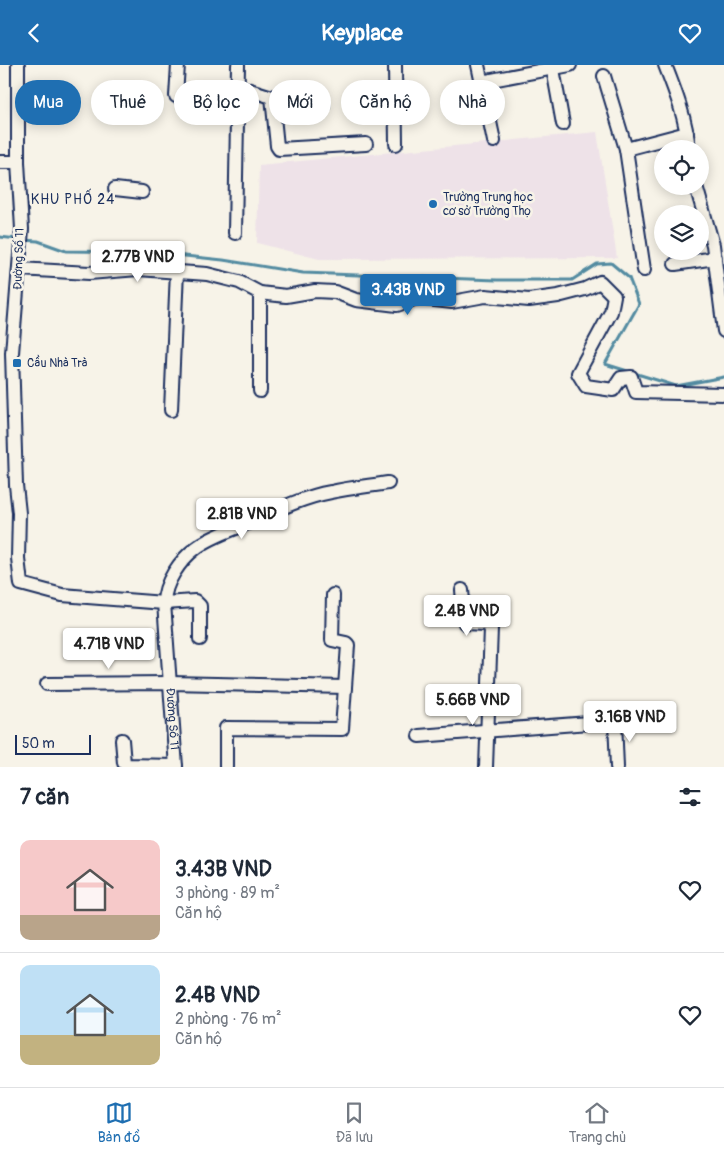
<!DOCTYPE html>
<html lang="vi">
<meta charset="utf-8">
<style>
:root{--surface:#fff;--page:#f2f2f3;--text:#1f2937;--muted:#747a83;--line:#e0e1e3;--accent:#1f6fb2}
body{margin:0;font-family:Pangolin,sans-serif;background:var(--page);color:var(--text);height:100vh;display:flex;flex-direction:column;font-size:19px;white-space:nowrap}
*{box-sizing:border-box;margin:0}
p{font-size:16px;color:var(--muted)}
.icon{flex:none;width:28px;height:28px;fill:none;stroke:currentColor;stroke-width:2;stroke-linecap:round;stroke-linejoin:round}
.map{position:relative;height:702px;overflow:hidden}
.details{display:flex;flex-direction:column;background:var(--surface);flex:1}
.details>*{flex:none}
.top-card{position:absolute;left:15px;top:15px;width:695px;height:45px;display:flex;gap:10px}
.controls{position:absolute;left:654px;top:75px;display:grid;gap:10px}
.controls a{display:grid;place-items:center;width:55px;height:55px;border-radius:50%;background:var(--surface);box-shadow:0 2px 12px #0003;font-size:25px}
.scale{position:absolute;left:15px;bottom:12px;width:76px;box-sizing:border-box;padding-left:5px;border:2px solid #1b2f5e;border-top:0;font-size:14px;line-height:18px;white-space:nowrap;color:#1b2f5e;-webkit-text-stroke:4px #f7f3e8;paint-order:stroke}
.price{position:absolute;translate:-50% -42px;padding:0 11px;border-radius:5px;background:#fff;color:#222;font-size:16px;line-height:32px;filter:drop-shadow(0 1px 2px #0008)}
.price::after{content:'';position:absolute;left:50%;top:30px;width:15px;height:11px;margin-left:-8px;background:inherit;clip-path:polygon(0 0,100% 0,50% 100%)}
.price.selected{background:var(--accent);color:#fff}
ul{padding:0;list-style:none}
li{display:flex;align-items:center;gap:15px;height:125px;padding:0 20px}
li+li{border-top:1px solid var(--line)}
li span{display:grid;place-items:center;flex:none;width:140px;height:100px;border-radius:10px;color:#555}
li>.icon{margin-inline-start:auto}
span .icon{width:60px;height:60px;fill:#fffc;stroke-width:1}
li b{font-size:21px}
h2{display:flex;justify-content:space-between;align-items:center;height:60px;padding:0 20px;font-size:21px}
.pill{padding:0 18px;border-radius:22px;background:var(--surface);box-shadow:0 2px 12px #0003;font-size:18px;line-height:45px}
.pill.selected{background:var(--accent);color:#fff}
header{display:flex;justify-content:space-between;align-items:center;height:65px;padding:0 20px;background:var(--accent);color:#fff;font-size:22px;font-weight:700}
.tabs{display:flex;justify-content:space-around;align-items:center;height:70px;border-top:1px solid var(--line);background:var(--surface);font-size:14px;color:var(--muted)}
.tabs a{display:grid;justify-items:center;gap:2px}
.tabs .selected{color:var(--accent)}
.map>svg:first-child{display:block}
.built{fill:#eee2e8}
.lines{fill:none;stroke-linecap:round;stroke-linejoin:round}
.stream{stroke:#538ba1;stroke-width:3}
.minor-casing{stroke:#1b2f5e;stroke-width:16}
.minor{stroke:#f7f3e8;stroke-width:12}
.poi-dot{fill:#1f6fb2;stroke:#f7f3e8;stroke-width:2}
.labels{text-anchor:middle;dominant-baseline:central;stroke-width:5;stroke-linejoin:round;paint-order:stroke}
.poi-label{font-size:12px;fill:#1b2f5e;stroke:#f7f3e8;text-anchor:start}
.street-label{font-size:12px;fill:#1b2f5e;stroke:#f7f3e8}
.neighbourhood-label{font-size:14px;letter-spacing:1px;fill:#1b2f5e;stroke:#f7f3e8}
</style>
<header><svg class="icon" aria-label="back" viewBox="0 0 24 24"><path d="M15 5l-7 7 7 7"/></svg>Keyplace<svg class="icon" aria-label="heart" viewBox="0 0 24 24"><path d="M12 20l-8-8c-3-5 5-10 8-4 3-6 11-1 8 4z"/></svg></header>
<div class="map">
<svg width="724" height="702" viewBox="0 0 724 702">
<rect width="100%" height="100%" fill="#f7f3e8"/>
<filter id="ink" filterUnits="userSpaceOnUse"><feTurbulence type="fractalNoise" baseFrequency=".02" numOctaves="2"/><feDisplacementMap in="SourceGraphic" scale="10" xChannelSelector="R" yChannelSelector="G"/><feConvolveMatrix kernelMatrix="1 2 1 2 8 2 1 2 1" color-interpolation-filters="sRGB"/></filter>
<g filter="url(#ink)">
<path class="built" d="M597 67 617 193 319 194 257 178 259 100Z"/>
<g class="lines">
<g class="stream">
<path d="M0 172 17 174"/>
<path d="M23 175 38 176 66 186 147 187 223 195 303 208 497 215H572L597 199 611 198 629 213 639 239 605 299 676 321 724 312"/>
</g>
<defs>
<g id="minor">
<path id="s1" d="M18 0V97L22 164 12 288 16 420 19 448 18 493 21 519 62 530 164 538 176 702"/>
<path d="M395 0 396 79"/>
<path d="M478 0 494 76"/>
<path d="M665 0C676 28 686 54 689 84"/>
<path d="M553 4 563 59"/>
<path d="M604 11 626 84 644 205"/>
<path d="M481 17 570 0"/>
<path d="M237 21 272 32 323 41"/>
<path d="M176 31 178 0"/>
<path d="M272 32 277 81 279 84 366 79"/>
<path d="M626 84 687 68"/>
<path d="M0 97H18"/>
<path d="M696 121 713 180 724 266"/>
<path d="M115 124 142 127"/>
<path d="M235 168 238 0"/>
<path d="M675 199 715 193"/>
<path d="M19 204 89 208 138 204 207 209 239 217 260 228 286 231 315 226 335 227 356 235 397 240 417 233 452 237 485 231 529 235 558 231 585 224 600 217 614 231 611 247 578 308 586 321 613 325 621 313 631 312 636 327 724 329"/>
<path d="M260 228V326"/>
<path d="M171 345 177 206"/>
<path d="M462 525 465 558 486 559 491 563 486 702"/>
<path d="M200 574V541L195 536 164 538C164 518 180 495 196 483 209 473 226 467 241 461 268 449 302 432 331 427 349 423 369 421 388 418"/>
<path d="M47 619 170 618 345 622"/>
<path d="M419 671 615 656 617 702"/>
<path d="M122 675 124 698 127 700 176 701"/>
<path d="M226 702V663L342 664 348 580 346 578 332 575 333 530"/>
</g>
</defs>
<use href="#minor" class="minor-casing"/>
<use href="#minor" class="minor"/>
</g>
</g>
<g class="poi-dot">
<circle cx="433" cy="139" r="5"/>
<rect x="12" y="293" width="10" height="10" rx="2.5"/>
</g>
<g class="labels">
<g class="poi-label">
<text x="443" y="132">Trường Trung học<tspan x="443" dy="14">cơ sở Trường Thọ</tspan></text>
<text x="27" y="298">Cầu Nhà Trà</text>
</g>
<g class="street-label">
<text transform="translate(19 194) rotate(-88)">Đường Số 11</text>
<text stroke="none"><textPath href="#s1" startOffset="781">Đường Số 11</textPath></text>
</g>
<g class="neighbourhood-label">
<text x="73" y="134">KHU PHỐ 24</text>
</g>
</g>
</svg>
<div class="controls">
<a><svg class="icon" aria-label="locate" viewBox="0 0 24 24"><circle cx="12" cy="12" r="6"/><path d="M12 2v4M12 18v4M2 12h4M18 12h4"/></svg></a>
<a><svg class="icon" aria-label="layers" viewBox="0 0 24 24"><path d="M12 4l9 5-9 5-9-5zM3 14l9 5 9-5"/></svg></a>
</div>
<div class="scale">50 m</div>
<b class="price" style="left:138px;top:218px">2.77B VND</b>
<b class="price selected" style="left:408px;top:251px">3.43B VND</b>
<b class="price" style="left:242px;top:475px">2.81B VND</b>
<b class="price" style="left:467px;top:572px">2.4B VND</b>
<b class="price" style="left:109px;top:605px">4.71B VND</b>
<b class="price" style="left:473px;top:661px">5.66B VND</b>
<b class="price" style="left:630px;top:678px">3.16B VND</b>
<div class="top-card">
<a class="pill selected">Mua</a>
<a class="pill">Thuê</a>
<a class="pill">Bộ lọc</a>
<a class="pill">Mới</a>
<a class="pill">Căn hộ</a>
<a class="pill">Nhà</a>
</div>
</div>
<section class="details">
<h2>7 căn<svg class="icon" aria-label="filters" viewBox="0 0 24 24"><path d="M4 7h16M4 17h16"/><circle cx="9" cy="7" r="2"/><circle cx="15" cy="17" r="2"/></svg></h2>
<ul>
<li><span style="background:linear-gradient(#f6c9c9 75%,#b9a48a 0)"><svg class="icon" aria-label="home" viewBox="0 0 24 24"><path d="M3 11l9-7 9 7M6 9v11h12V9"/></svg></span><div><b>3.43B VND</b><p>3 phòng · 89 m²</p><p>Căn hộ</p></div><svg class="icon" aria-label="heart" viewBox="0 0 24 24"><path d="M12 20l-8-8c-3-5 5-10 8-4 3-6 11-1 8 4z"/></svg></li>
<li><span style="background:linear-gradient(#bfe0f5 70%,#c2b280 0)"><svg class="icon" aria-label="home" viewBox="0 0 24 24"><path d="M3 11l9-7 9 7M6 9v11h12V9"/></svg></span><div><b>2.4B VND</b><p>2 phòng · 76 m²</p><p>Căn hộ</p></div><svg class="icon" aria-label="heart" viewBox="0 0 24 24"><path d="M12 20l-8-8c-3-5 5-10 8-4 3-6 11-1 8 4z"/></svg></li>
</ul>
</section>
<nav class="tabs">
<a class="selected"><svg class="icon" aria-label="map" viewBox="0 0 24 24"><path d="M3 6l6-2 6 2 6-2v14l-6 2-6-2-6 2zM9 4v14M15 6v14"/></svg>Bản đồ</a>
<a><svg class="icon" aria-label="saved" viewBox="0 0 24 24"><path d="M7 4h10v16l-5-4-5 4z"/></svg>Đã lưu</a>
<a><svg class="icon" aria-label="home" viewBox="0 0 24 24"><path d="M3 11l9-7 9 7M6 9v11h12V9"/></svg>Trang chủ</a>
</nav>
